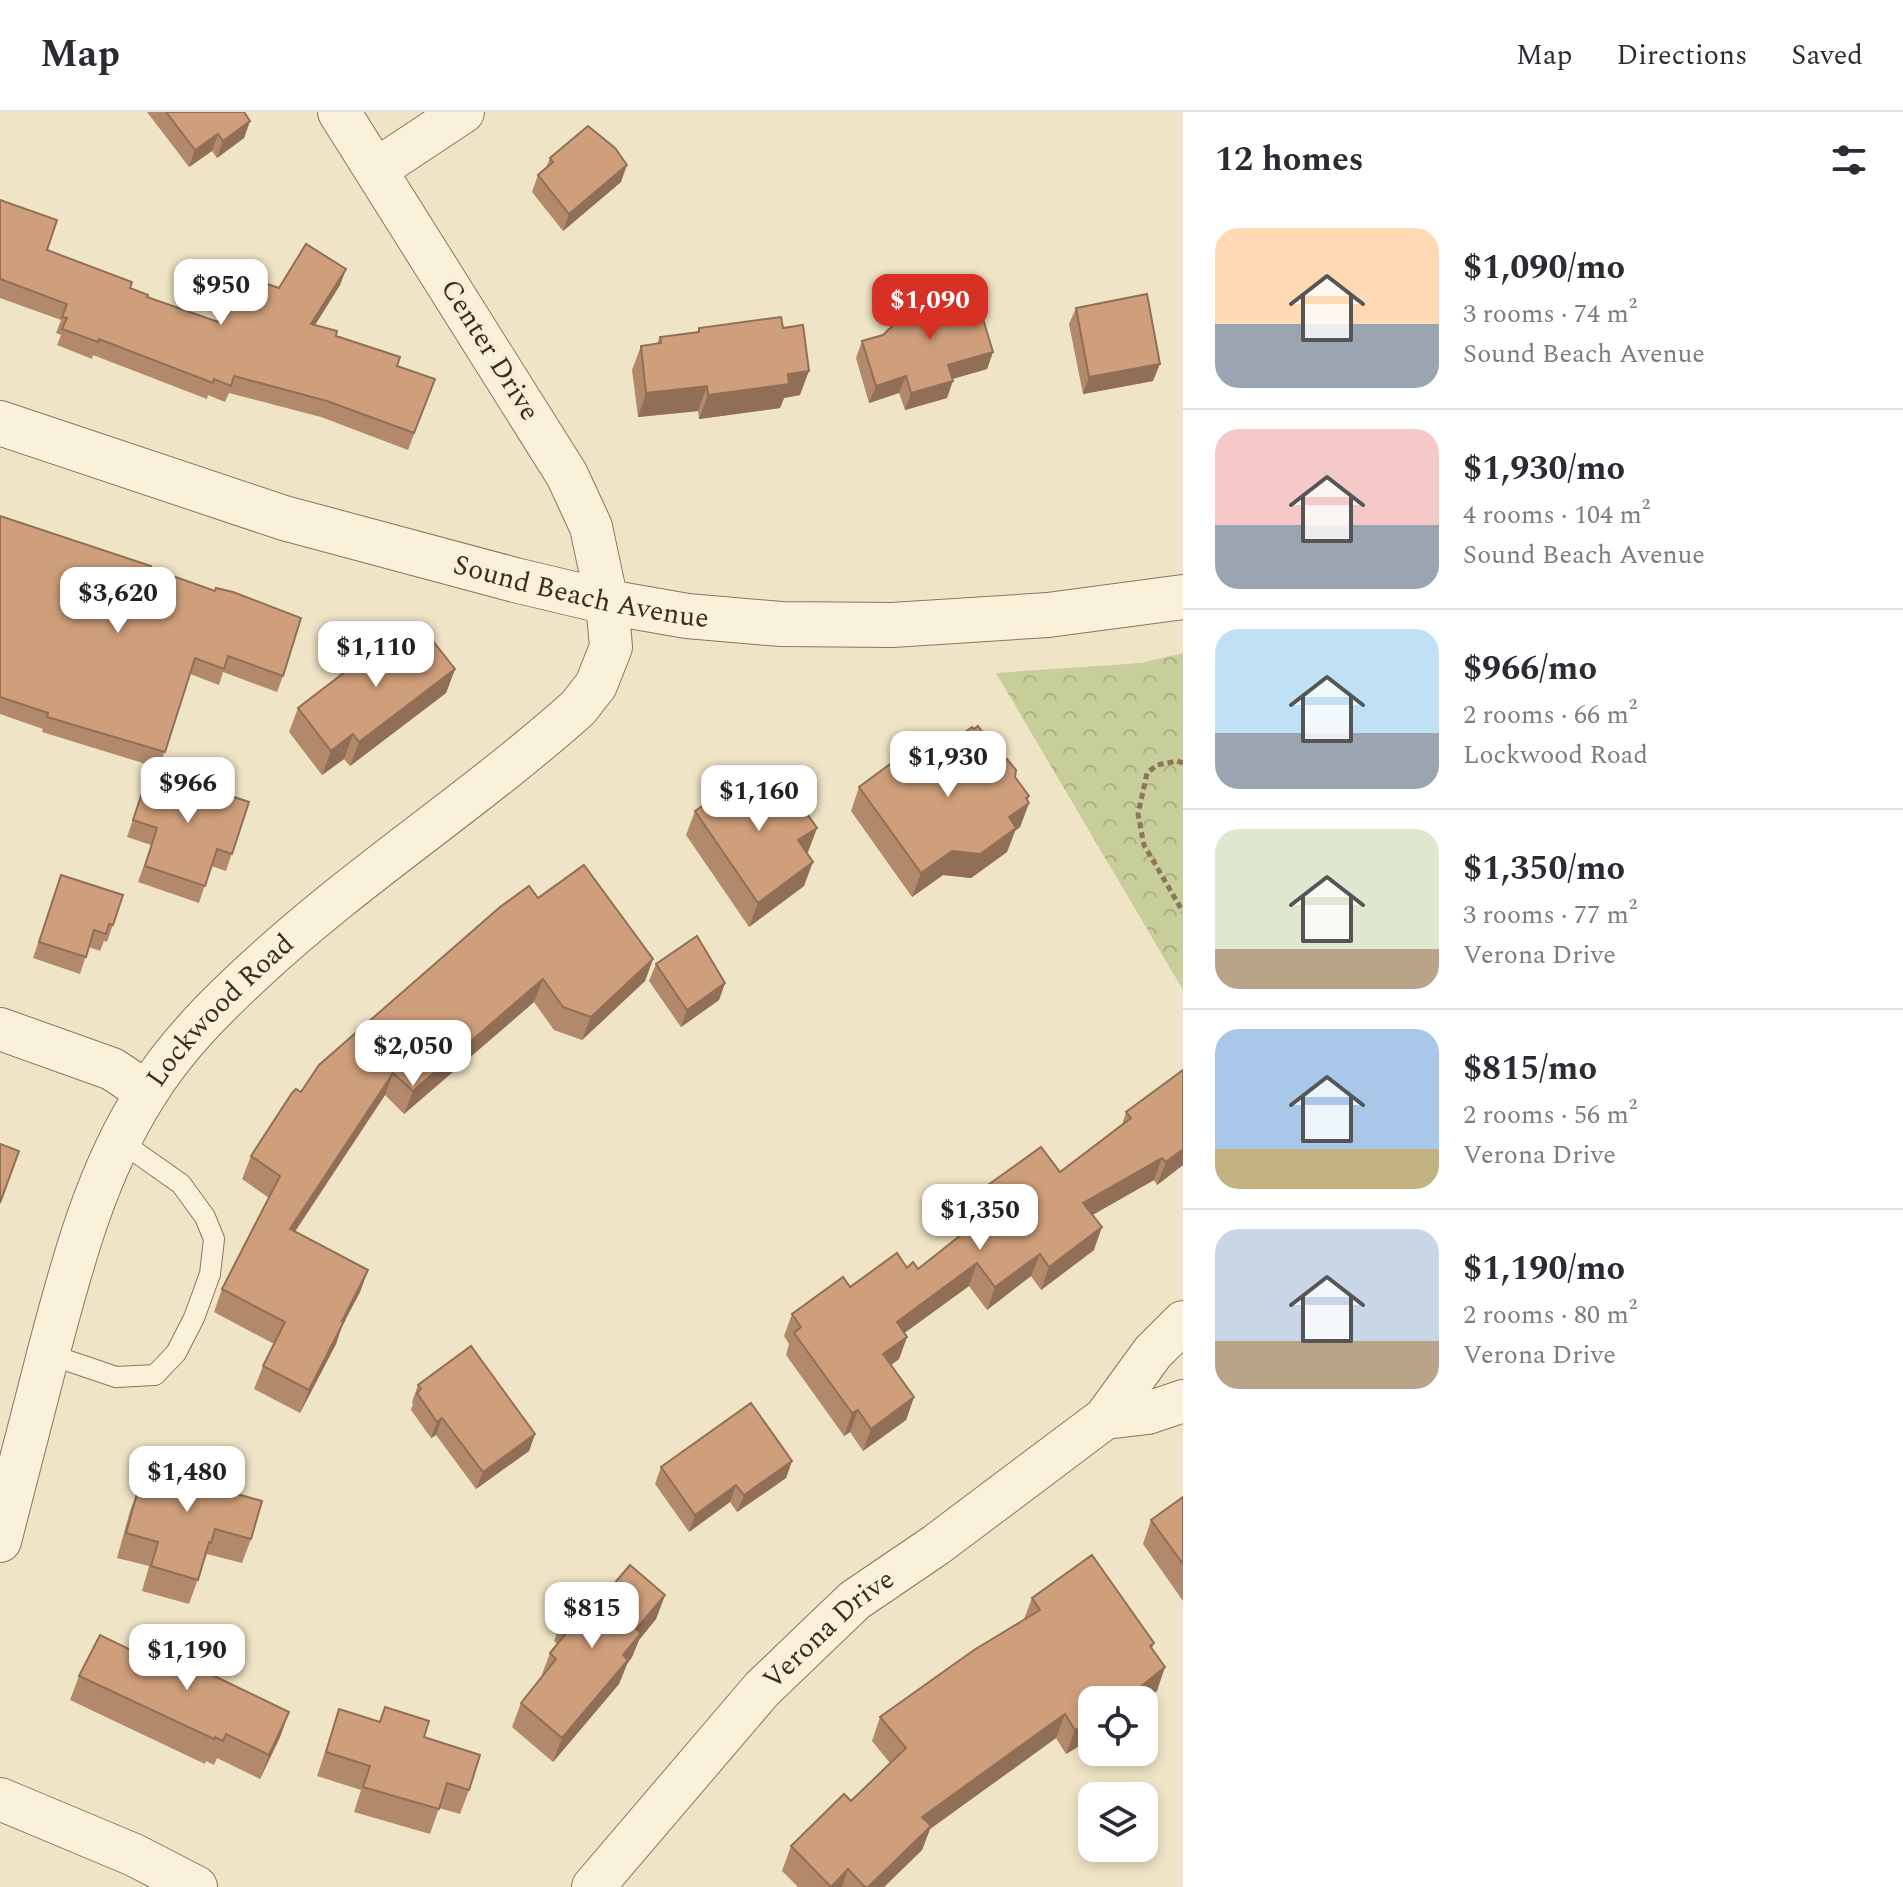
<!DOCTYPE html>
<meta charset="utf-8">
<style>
:root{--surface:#fff;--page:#f2f2f3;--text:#2b2b33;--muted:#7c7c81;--line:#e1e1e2;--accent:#d93025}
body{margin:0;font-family:Spectral,serif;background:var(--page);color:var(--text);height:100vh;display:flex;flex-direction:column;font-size:30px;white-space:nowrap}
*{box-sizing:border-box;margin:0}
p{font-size:26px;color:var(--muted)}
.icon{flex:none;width:44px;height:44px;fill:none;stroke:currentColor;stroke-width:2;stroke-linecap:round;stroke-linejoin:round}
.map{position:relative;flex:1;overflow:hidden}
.details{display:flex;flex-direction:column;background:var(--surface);width:720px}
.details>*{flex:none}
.tools{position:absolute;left:1078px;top:1574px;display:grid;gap:16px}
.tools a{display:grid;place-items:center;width:80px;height:80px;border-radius:16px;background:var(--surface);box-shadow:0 4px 12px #0003;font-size:40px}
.price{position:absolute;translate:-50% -68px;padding:0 18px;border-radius:16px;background:#fff;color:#222;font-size:26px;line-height:52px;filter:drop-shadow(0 2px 4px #0008)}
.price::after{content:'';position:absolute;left:50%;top:48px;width:24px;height:18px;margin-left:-12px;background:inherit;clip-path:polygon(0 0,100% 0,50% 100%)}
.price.selected{background:var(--accent);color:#fff}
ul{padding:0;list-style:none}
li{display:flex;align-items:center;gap:24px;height:200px;padding:0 32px}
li+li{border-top:2px solid var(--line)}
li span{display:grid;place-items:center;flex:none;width:224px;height:160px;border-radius:24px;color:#555}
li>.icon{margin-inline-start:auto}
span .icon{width:96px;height:96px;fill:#fffc;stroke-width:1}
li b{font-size:34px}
h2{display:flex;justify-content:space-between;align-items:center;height:96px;padding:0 32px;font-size:34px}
header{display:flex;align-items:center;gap:48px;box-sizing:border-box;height:112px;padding:0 40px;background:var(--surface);border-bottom:2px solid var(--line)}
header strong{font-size:38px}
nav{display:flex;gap:44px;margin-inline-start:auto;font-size:28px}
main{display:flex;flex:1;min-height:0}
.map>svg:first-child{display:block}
.park{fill:url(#park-crowns)}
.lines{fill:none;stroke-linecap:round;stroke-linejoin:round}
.service-casing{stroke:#8c755b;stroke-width:22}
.minor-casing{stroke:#8c755b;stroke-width:44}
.tertiary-casing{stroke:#8c755b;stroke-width:46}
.path{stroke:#8c755b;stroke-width:5;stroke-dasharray:6 4;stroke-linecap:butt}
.service{stroke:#faf1da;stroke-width:20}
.minor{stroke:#faf1da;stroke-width:42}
.tertiary{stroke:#faf1da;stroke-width:44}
.wall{fill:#b2896a}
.shaded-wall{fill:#916f56}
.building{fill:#cf9f7b;stroke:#916f56;stroke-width:2}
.labels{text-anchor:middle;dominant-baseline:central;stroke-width:8;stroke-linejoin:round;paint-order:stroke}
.street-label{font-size:28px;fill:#3c2d1f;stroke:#f7eed6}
</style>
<header>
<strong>Map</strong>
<nav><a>Map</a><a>Directions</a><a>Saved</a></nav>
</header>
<main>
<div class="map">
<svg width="1183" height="1775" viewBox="0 0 1183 1775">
<defs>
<pattern id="park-crowns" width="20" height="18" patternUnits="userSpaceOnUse" patternTransform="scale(2)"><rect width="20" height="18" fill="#c8ce99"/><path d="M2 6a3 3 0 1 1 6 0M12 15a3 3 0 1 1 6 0" fill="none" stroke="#adb183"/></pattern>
</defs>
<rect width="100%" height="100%" fill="#f0e4c6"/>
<path class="park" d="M1183 541V878L996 561 1141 551Z"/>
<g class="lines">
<defs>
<path id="service" d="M48 1242 116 1265 155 1263 176 1241 194 1206 210 1162 214 1127 205 1105 181 1072 120 1029"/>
<g id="minor">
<path d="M377 57 463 0"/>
<path d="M0 917 112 957 147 980"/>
<path d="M1105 1306 1148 1301 1183 1289"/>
<path id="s1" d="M0 1429C17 1364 33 1300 50 1235 73 1148 97 1059 146 982 175 935 214 896 254 859 356 764 474 689 578 596L596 573 611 535 607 490 591 415 567 363 339 0"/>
<path d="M0 1687 134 1743 196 1775"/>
<path id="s2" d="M593 1775 762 1577 811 1530 855 1488 936 1433 1105 1306 1153 1240 1183 1210"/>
</g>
<g id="tertiary">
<path id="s3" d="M0 311 284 406 515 468 607 490 687 504 781 512 892 513 1048 503 1183 485"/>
</g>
</defs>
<use href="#service" class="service-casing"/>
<use href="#minor" class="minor-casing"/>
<use href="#tertiary" class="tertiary-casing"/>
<path class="path" d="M1183 651 1177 649 1157 653 1147 661 1138 702 1144 733 1183 800"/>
<use href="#service" class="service"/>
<use href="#minor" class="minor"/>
<use href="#tertiary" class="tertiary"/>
</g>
<g class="wall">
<path d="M147 0H244L250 9 244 26 217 46 212 39 189 55Z"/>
<path d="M550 46 621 70 563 119 532 80 538 63 546 56Z"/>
<path d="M0 88 47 138 130 176 147 185 218 209 245 170 279 176 346 157 340 173 315 213 397 254 435 267 408 338 321 305 229 281 225 290 208 283 207 287 93 243 92 247 57 233 61 223 56 221 61 208 0 186Z"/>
<path d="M1076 196 1153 269 1083 282 1069 212Z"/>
<path d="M699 216 800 283 784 286 780 296 699 307 698 299 638 305 632 258 641 234 657 232 660 225 698 220Z"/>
<path d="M862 229 993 240 987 257 952 267 947 286 905 298 899 281 869 291 856 246Z"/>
<path d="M0 404 150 456 283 564 277 580 223 560 219 573 190 562 159 656 42 620 43 617 0 602Z"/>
<path d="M385 542 455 557 446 581 350 654 344 647 322 663 289 620 298 596Z"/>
<path d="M910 656 1015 665 1029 684 1027 688 1029 691 1020 715 1015 719 1007 740 971 766 943 763 912 785 851 699 859 675Z"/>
<path d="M150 657 249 690 226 759 211 754 199 791 138 770 151 733 127 725Z"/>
<path d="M788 692 817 716 807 741 804 774 749 815 686 723 695 699Z"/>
<path d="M55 780 123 783 107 830 104 829 100 839 89 835 80 862 33 846Z"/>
<path d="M538 786 653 847 645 869 582 928 554 918 534 890 404 1002 385 983 295 1120 368 1158 360 1180 342 1214 336 1232 300 1301 254 1277 263 1254 274 1232 214 1200 222 1177 269 1086 242 1067 251 1044 301 980Z"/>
<path d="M656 852 725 871 719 888 681 915 649 869Z"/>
<path d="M1183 958V1053L1157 1073 1154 1068 1092 1103 1094 1138 1041 1178 1031 1164 987 1198 969 1174 904 1221 907 1225 899 1247 891 1253 914 1285 906 1308 863 1339 850 1320 844 1324 786 1243 789 1232 784 1224 792 1202 850 1175 907 1156 918 1157 963 1122 958 1110 967 1088 1060 1060 1122 1013 1126 1000Z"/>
<path d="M418 1273 535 1322 529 1339 476 1377 436 1323 431 1326 411 1298 413 1292 412 1290Z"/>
<path d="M155 1340 215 1376 251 1427 242 1451 207 1442 189 1492 142 1479 149 1454 117 1446 130 1399 139 1375 143 1376Z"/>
<path d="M792 1349 786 1366 737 1400 730 1390 689 1420 655 1372 661 1355Z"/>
<path d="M1183 1385V1489L1143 1432 1151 1408Z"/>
<path d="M665 1483 656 1507 639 1528 632 1545 627 1552 619 1572 553 1650 512 1615 521 1591 541 1565 550 1541 557 1532 554 1529 563 1505 602 1486Z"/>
<path d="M1032 1486 1154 1531 1152 1537 1157 1579 1092 1588V1631L1089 1634 1086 1630 1066 1642 1056 1626 930 1717 922 1738 884 1775H798L782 1759 791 1734 851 1689 890 1651 872 1629 880 1605 1024 1507Z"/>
<path d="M168 1556 210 1562 289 1600 280 1625 260 1667 217 1646 214 1653 206 1649 205 1652 70 1588 79 1564Z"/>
<path d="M385 1595 424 1625 469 1678 460 1702 439 1696 430 1722 354 1700 361 1678 317 1664 339 1597 379 1610Z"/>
</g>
<g class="shaded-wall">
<path d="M250 9 244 26 217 46 223 29Z"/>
<path d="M218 22 212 39 189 55 195 38Z"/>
<path d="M627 53 621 70 563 119 569 102Z"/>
<path d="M346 157 340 173 305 229 311 212Z"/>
<path d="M993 240 987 257 942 270 948 253Z"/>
<path d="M1160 252 1153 269 1083 282 1089 265Z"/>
<path d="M809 259 800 283 784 286 780 296 699 307 708 283 788 262Z"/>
<path d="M906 264 899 281 869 291 876 274Z"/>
<path d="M953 269 947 286 905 298 911 281Z"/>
<path d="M707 274 698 299 638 305 646 281Z"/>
<path d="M455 557 446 581 350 654 359 630Z"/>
<path d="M353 622 344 647 322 663 331 639Z"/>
<path d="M1029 684 1025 693 1029 691 1020 715 1015 719 1007 740 971 766 943 763 912 785 921 761 952 739 1009 705Z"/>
<path d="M817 716 808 740 789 753 798 728Z"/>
<path d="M813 750 804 774 749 815 758 791Z"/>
<path d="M653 847 645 869 582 928 591 905Z"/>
<path d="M543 867 534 890 404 1002 413 979Z"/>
<path d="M725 871 719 888 681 915 687 898Z"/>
<path d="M393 961 385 983 281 1140 290 1117Z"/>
<path d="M1183 1037V1053L1157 1073 1166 1050Z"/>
<path d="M1162 1046 1154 1068 1075 1113 1083 1091Z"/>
<path d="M1102 1115 1094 1138 1041 1178 1049 1155Z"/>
<path d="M1040 1142 1031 1164 987 1198 995 1175Z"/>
<path d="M977 1151 969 1174 888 1233 897 1210Z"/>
<path d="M368 1158 360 1180 342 1214 336 1232 300 1301 309 1278Z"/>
<path d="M907 1225 899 1247 875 1265 883 1242Z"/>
<path d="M914 1285 906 1308 863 1339 871 1317Z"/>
<path d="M858 1298 850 1320 844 1324 852 1301Z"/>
<path d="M442 1306 436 1323 431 1326 437 1310Z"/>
<path d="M535 1322 529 1339 476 1377 483 1360Z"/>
<path d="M792 1349 786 1366 737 1400 744 1383Z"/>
<path d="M736 1373 730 1390 689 1420 695 1403Z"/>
<path d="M665 1483 656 1507 639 1528 632 1545 627 1552 619 1572 553 1650 562 1626 623 1543 636 1517Z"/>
<path d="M1165 1555 1157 1579 1144 1589V1588H1124Z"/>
<path d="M289 1600 280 1625 260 1667 269 1643Z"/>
<path d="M1065 1602 1056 1626 930 1717 922 1738 884 1775H868L922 1705Z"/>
<path d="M1092 1608V1614L1086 1630 1066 1642 1075 1618Z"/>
<path d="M848 1757 842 1775H830Z"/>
</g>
<g class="building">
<path d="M166 0H244L250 9 223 29 218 22 195 38Z"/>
<path d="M588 14 615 36 627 53 569 102 538 63 553 50 550 46Z"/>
<path d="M0 88 57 108 47 138 132 170 130 176 148 183 147 185 218 210 233 166 245 170 246 165 279 176 306 132 346 157 311 212 337 219 336 224 400 245 397 254 435 267 414 321 327 289 234 264 231 274 214 267 213 271 99 227 98 230 62 217 67 206 62 205 67 192 0 167Z"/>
<path d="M974 177 993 240 948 253 953 269 911 281 906 264 876 274 862 229 883 223 911 196Z"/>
<path d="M1147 182 1160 252 1089 265 1076 196Z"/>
<path d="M781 205 783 216 803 213 809 259 788 262 789 272 708 283 707 274 646 281 641 234 661 231 660 225 699 220V216Z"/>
<path d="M0 404 151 454 150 456 215 479 216 476 233 480 301 506 283 564 228 544 224 557 195 546 165 640 47 605 48 601 0 585Z"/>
<path d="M421 514 455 557 359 630 353 622 331 639 298 596 379 534 385 542Z"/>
<path d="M978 614 1000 644 1007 647 1016 658 1015 665 1029 684 1026 686 1029 691 1009 705 1016 716 980 742 952 739 921 761 859 675 901 644 910 656 950 627 953 629 972 615 974 617Z"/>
<path d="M761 654 788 692 798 689 817 716 798 728 813 750 758 791 695 699Z"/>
<path d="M150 657 249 690 232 742 217 737 205 774 145 754 157 716 133 708Z"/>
<path d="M584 753 653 847 591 905 563 895 543 867 413 979 393 961 290 1117 368 1158 342 1209H344L309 1278 263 1254 285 1210 222 1177 280 1064 251 1044 292 981 296 977 301 980 319 953 500 795 529 774 538 786Z"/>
<path d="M61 763 123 783 113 813 109 812 106 822 94 818 86 845 39 830Z"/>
<path d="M697 824 725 871 687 898 656 852Z"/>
<path d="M1183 958V1037L1166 1050 1162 1046 1083 1091 1102 1115 1049 1155 1040 1142 995 1175 977 1151 897 1210 907 1225 883 1242 914 1285 871 1317 858 1298 852 1301 794 1221 801 1215 792 1202 843 1165 850 1175 897 1141 907 1156 913 1150 918 1157 976 1111 967 1088 1041 1035 1060 1060 1131 1006 1126 1000Z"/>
<path d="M0 1032 19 1039 0 1091Z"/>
<path d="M471 1234 535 1322 483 1360 442 1306 437 1310 417 1281 421 1277 418 1273Z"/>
<path d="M751 1291 792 1349 744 1383 736 1373 695 1403 661 1355Z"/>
<path d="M155 1340 221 1358 215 1376 262 1389 251 1427 215 1417 211 1431 209 1430 198 1468 151 1454 158 1430 126 1421 139 1375 145 1376Z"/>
<path d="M1183 1385V1452L1151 1408Z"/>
<path d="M1092 1443 1154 1531 1150 1534 1165 1555 1124 1588H1092V1608L1075 1618 1065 1602 922 1705 931 1714 868 1775H865L848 1757 831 1775 791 1734 844 1682 851 1689 906 1636 880 1605 974 1538 1040 1498 1032 1486Z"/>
<path d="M630 1453 665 1483 636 1517 641 1521 623 1543 628 1548 562 1626 521 1591 556 1547 550 1541 573 1513 563 1505 588 1475 602 1486Z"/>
<path d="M185 1522 219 1538 208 1561 289 1600 269 1643 226 1622 223 1629 215 1625 214 1627 79 1564 100 1523 168 1556Z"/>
<path d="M385 1595 429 1609 424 1625 480 1643 469 1678 447 1671 439 1697 363 1675 370 1654 326 1640 339 1597 380 1610Z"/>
</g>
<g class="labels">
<g class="street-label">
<text transform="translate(490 238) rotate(58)">Center Drive</text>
<text stroke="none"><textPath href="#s3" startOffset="606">Sound Beach Avenue</textPath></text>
<text stroke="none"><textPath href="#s1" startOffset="584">Lockwood Road</textPath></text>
<text stroke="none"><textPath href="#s2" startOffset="350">Verona Drive</textPath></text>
</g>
</g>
</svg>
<div class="tools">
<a><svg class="icon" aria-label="locate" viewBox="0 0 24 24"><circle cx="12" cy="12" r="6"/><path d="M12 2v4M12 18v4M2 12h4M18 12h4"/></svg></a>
<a><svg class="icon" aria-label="layers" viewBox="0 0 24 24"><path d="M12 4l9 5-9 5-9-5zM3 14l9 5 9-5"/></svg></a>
</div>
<b class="price" style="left:221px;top:215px">$950</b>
<b class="price selected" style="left:930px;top:230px">$1,090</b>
<b class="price" style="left:118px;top:523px">$3,620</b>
<b class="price" style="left:376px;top:577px">$1,110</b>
<b class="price" style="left:948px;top:687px">$1,930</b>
<b class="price" style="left:188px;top:713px">$966</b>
<b class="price" style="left:759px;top:721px">$1,160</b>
<b class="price" style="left:413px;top:976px">$2,050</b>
<b class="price" style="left:980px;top:1140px">$1,350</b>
<b class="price" style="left:187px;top:1402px">$1,480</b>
<b class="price" style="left:592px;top:1538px">$815</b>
<b class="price" style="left:187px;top:1580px">$1,190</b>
</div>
<section class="details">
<h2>12 homes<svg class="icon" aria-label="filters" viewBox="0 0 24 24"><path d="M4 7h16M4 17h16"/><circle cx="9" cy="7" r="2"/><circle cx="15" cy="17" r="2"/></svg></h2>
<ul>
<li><span style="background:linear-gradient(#ffd9b3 60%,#9aa5b1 0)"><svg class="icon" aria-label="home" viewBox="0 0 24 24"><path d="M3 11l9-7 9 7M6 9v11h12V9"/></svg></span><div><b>$1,090/mo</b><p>3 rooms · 74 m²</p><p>Sound Beach Avenue</p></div></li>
<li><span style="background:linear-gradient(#f6c9c9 60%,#9aa5b1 0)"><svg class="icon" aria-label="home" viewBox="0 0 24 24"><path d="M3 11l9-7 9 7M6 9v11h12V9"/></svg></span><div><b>$1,930/mo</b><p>4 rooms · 104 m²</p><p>Sound Beach Avenue</p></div></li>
<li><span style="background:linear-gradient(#bfe0f5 65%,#9aa5b1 0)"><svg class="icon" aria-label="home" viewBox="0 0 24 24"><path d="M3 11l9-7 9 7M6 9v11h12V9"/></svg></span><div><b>$966/mo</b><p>2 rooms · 66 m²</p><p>Lockwood Road</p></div></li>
<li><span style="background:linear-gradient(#dfe7d0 75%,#b9a48a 0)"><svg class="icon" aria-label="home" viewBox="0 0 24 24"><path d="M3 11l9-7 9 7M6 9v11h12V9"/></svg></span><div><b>$1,350/mo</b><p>3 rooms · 77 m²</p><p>Verona Drive</p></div></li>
<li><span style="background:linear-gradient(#a9c7e8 75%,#c2b280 0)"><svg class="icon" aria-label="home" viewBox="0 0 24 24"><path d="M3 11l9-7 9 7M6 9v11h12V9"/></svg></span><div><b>$815/mo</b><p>2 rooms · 56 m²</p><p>Verona Drive</p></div></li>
<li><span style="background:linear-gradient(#c9d6e8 70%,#b9a48a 0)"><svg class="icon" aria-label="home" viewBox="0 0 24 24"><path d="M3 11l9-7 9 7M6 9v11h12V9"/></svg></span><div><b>$1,190/mo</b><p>2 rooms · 80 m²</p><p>Verona Drive</p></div></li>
</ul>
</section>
</main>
